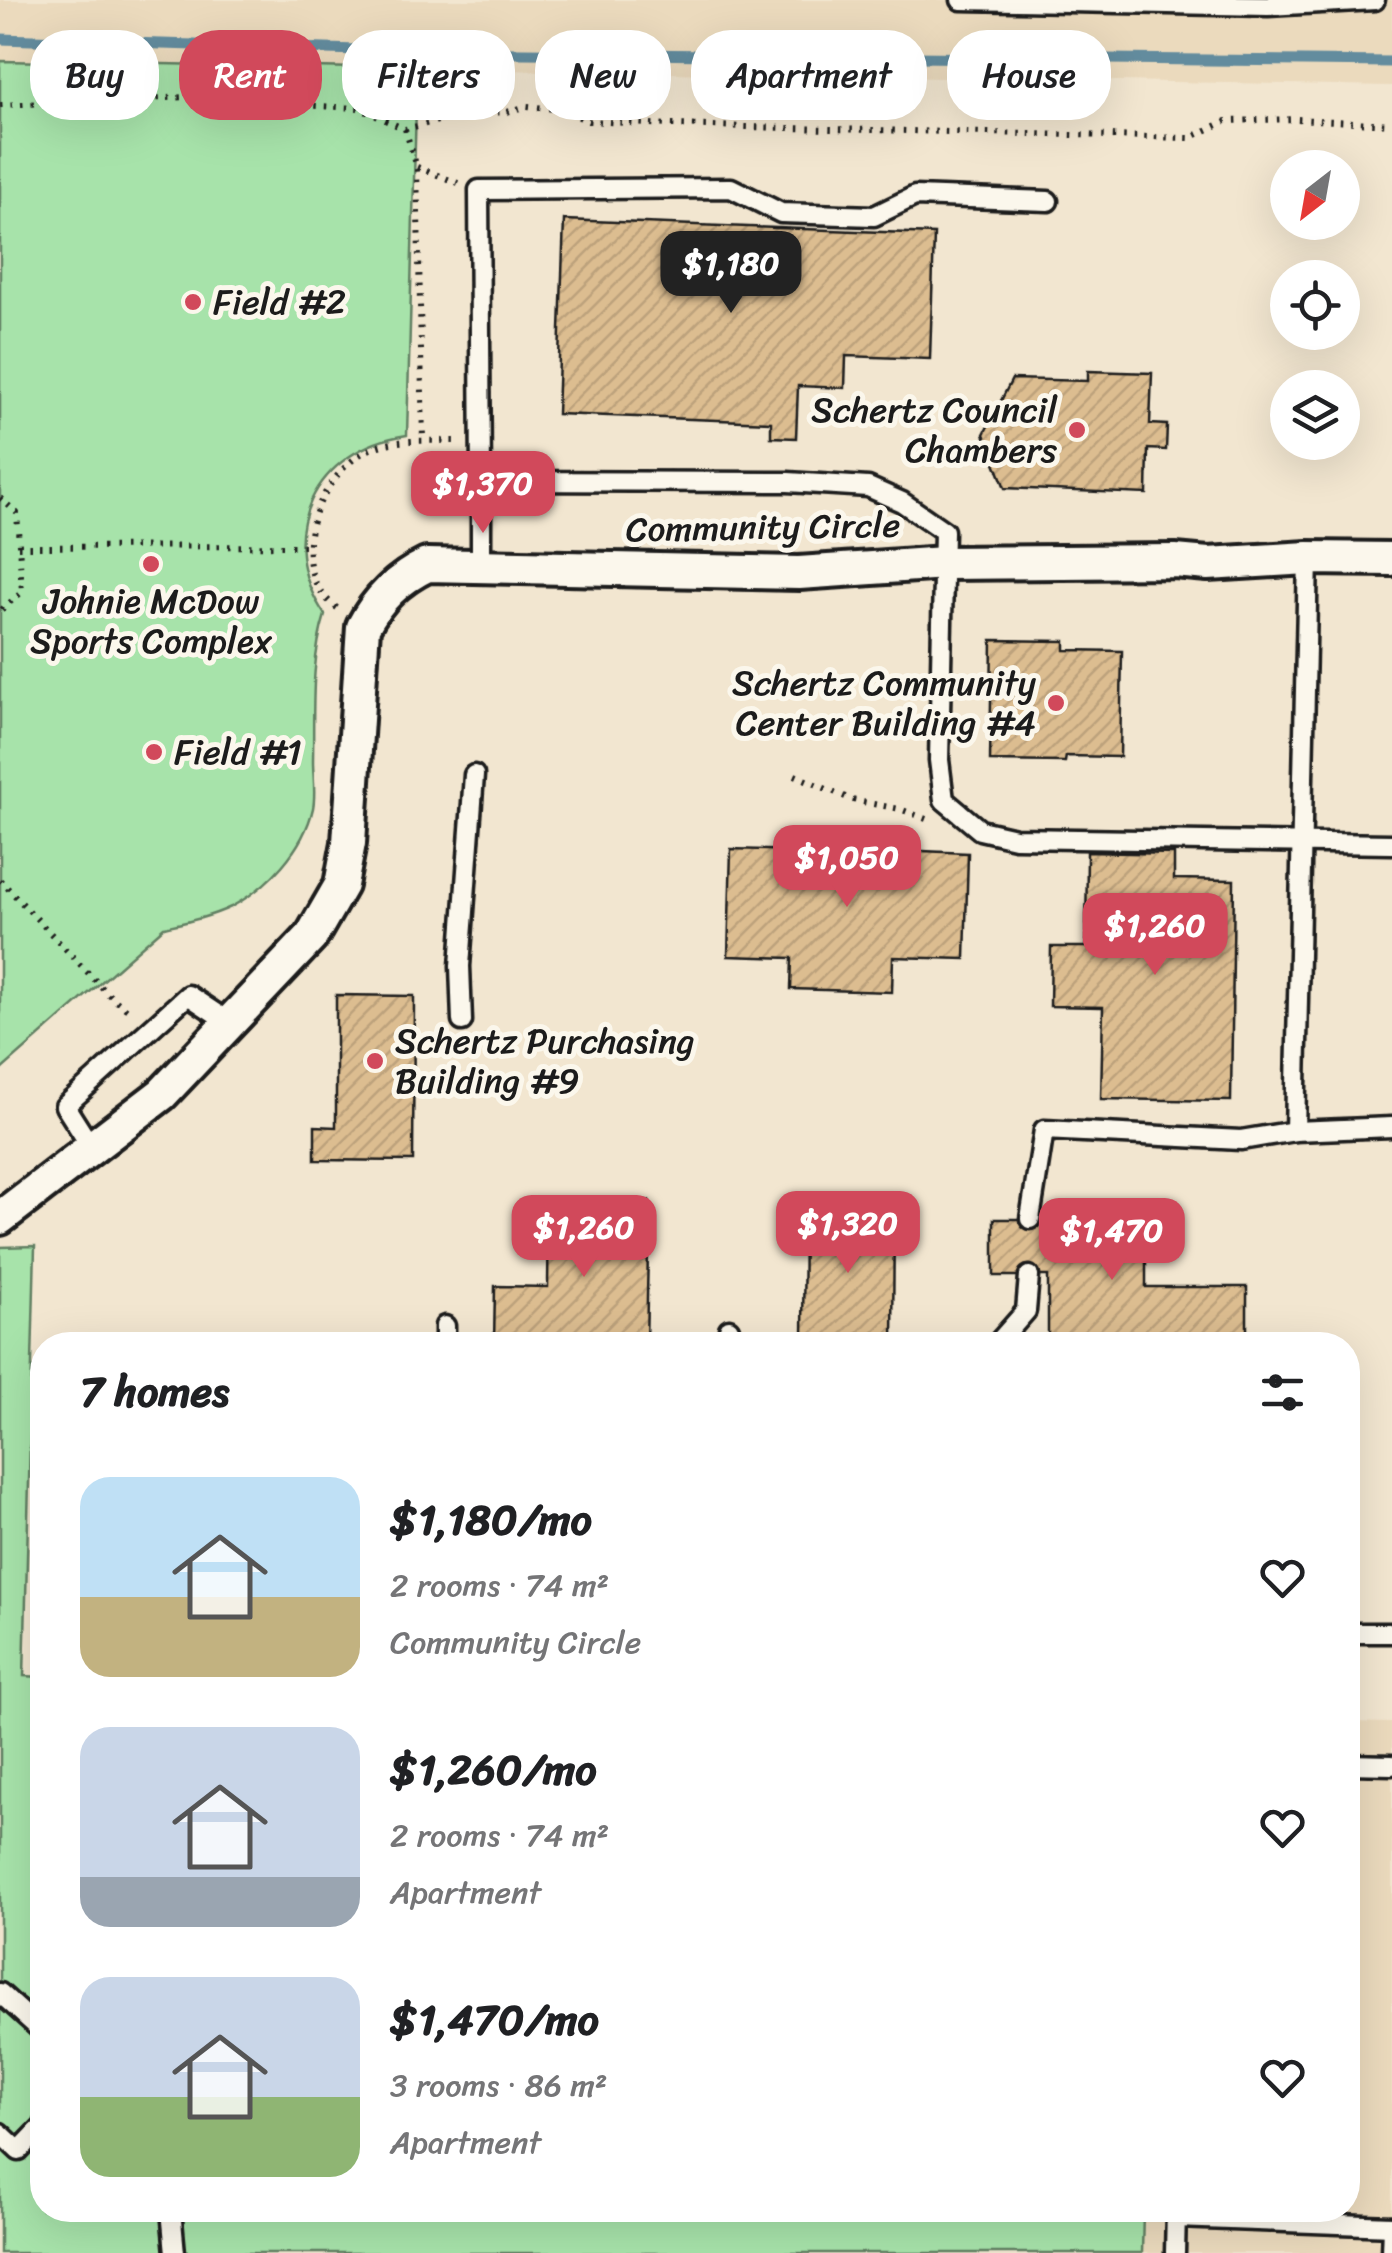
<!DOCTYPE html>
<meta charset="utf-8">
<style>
:root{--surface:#fff;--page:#f2f2f2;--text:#202124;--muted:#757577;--accent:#d1495b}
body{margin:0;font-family:Sriracha,sans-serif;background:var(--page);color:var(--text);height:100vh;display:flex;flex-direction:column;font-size:38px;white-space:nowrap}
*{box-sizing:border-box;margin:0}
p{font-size:32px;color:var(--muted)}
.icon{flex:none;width:55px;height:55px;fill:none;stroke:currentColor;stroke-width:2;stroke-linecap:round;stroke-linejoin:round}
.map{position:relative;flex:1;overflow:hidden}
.side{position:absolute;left:30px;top:1332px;width:1330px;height:890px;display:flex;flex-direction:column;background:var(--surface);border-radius:40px;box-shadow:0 10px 40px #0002}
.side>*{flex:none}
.banner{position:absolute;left:30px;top:30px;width:1332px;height:90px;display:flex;gap:20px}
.needle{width:65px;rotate:211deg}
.fabs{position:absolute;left:1270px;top:150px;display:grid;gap:20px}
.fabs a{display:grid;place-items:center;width:90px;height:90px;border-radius:50%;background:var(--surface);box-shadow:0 10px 40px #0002;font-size:50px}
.price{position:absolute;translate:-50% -85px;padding:0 22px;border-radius:20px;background:var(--accent);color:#fff;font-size:32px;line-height:65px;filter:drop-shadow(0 2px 5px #0008)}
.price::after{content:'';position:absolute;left:50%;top:60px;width:30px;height:22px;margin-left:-15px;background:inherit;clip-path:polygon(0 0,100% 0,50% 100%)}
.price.current{background:#222;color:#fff}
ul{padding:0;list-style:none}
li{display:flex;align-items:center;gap:30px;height:250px;padding:0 50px}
li span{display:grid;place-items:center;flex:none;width:280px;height:200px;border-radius:30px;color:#555}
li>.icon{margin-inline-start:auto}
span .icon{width:120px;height:120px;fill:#fffc;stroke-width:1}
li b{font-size:42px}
h2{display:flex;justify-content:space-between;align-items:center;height:120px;padding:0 50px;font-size:42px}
.tag{padding:0 35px;border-radius:40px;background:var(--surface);box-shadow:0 10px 40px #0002;font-size:35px;line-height:90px}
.tag.current{background:var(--accent);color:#fff}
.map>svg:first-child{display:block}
.built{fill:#ebdabd}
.park{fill:#a7e3aa;stroke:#628063;stroke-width:2.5}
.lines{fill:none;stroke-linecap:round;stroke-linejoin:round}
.stream{stroke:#638c9e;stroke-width:11}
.building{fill:url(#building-hatch);stroke:#1c1c1c;stroke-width:2.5}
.service-casing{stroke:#1c1c1c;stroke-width:25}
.minor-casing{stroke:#1c1c1c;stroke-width:40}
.path{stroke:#1c1c1c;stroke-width:6;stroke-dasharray:2.5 8;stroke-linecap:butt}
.service{stroke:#fbf7ec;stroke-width:18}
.minor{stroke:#fbf7ec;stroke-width:32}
.poi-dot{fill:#d1495b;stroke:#fbf7ec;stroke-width:4}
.labels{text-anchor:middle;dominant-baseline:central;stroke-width:10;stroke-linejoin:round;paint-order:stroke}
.poi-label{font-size:35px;fill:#1c1c1c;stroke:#fbf7ec;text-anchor:start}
.street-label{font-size:35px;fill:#1c1c1c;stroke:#fbf7ec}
</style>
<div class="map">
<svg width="1392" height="2253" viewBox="0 0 1392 2253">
<defs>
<pattern id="building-hatch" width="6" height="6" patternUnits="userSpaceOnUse" patternTransform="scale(2.5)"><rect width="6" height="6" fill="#dcbd90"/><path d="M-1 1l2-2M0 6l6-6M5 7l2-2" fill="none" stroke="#bca27c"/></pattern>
</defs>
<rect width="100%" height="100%" fill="#f2e6d0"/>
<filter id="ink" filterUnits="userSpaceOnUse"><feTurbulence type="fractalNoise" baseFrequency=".01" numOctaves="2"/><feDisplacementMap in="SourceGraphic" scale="20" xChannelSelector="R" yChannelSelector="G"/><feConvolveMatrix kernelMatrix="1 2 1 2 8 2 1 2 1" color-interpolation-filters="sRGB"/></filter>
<g filter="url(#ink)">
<g class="built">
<path d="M0 0H1392V86L0 61Z"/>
<path d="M1348 1722 1392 1723V2253H1142L1143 2210H1348Z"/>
</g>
<g class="park">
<path d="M0 61 417 69 407 435C315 448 271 536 325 615 310 662 314 712 313 761 313 776 316 793 313 808 304 849 267 888 231 907 210 917 186 922 164 927L0 1071Z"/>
<path d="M35 1246 24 1676 42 1677V2210H1143L1142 2253H0V1247Z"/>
</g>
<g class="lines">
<path class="stream" d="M0 39 425 52 1392 62"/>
</g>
<g class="building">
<path d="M564 220 934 234 930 359 846 356 845 388 798 386 796 438 771 437V422L557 414Z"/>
<path d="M1088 371 1152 373 1150 424 1167 425 1166 450 1148 449 1147 494 1005 488 984 434 1012 379 1088 381Z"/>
<path d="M992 640 1065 641V650L1122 651 1120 757 1066 756 1065 762 990 761Z"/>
<path d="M796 840 898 844V850L968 853 965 959 893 957 892 992 791 989 792 958 728 956 731 849 796 851Z"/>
<path d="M1087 852 1174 854V879L1234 880 1231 1101 1101 1099 1103 1007 1050 1006 1051 947H1086Z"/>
<path d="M336 995 414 996 413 1161 315 1160V1126L336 1127Z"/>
<path d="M549 1199 649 1201 646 1345H494L495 1286 548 1287Z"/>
<path d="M804 1206 894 1208 893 1345H803Z"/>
<path d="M1066 1210H1146V1287H1247V1335H1227V1345H1048V1276H994V1219H1063Z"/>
</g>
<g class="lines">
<defs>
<g id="service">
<path d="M961 0 1268 6 1375 0"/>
<path d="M1048 201 915 196 874 216 781 213 731 188 479 190 481 481 788 482 868 487 902 502 944 531 939 760 944 800 980 830 1015 838 1392 844"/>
<path d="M481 568V481"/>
<path d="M462 1021 460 966 474 775"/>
<path d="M1295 1131 1308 558"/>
<path d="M91 1147 65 1106 188 995 230 1023"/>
<path d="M1030 1219 1044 1130 1241 1140 1295 1131 1392 1127"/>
<path d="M445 1345V1326"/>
<path d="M728 1345 729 1329"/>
<path d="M996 1345 1026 1311 1029 1276"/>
<path d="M1348 1633H1392"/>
<path d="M1348 1764 1392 1765"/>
<path d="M0 1993 42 2031"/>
<path d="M0 2133 19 2151 42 2127"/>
<path d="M171 2210 175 2253"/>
<path d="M1176 2218 1392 2226"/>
<path d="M1175 2253 1176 2210"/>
<path d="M1391 2253 1392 2226"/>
</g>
<path id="minor" d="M0 1218 162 1094 311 937 341 885 349 843 363 627C378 598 398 579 427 565L799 573 945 563 1175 561 1208 564 1308 558 1392 559"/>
</defs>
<use href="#service" class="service-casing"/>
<use href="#minor" class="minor-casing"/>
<g class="path">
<path d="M0 105 213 96 277 104 358 108 405 129 467 114 507 112 527 106 563 110 588 121 670 125 1190 138 1226 121 1296 119 1392 124"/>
<path d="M405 129 417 167 423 441"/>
<path d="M417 167 458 183"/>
<path d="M0 498 17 513 22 592 0 611"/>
<path d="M18 547 307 546"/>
<path d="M337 608C285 570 312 489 358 456 385 437 424 441 455 441"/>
<path d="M795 775 852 800 900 809 926 819"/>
<path d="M0 880 111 997 130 1012"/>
</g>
<use href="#service" class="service"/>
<use href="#minor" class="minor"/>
</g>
</g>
<g class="poi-dot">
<circle cx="193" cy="302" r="10"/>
<circle cx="1077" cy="430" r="10"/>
<circle cx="151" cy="564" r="10"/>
<circle cx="1056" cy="703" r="10"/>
<circle cx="154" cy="752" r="10"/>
<circle cx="375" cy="1061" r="10"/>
</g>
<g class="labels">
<g class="poi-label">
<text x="213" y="302">Field #2</text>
<text x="1057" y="410" text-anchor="end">Schertz Council<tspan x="1057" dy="40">Chambers</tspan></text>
<text x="151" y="601" text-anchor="middle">Johnie McDow<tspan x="151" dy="40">Sports Complex</tspan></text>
<text x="1036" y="683" text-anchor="end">Schertz Community<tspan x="1036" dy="40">Center Building #4</tspan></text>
<text x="174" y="752">Field #1</text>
<text x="395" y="1041">Schertz Purchasing<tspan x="395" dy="40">Building #9</tspan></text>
</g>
<g class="street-label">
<text transform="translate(763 527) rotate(-1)">Community Circle</text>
</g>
</g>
</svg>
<div class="fabs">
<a><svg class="needle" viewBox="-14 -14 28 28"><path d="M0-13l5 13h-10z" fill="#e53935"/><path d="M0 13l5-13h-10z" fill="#757577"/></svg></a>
<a><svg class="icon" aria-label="locate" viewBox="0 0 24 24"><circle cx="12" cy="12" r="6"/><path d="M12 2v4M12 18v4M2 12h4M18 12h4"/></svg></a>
<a><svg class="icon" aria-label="layers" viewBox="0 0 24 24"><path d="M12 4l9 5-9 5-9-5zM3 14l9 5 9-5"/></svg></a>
</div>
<b class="price current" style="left:731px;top:316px">$1,180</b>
<b class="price" style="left:483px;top:536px">$1,370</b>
<b class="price" style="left:847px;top:910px">$1,050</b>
<b class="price" style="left:1155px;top:978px">$1,260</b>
<b class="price" style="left:848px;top:1276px">$1,320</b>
<b class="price" style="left:584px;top:1280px">$1,260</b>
<b class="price" style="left:1112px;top:1283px">$1,470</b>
<div class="banner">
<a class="tag">Buy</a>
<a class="tag current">Rent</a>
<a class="tag">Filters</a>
<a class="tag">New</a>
<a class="tag">Apartment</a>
<a class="tag">House</a>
</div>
<section class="side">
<h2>7 homes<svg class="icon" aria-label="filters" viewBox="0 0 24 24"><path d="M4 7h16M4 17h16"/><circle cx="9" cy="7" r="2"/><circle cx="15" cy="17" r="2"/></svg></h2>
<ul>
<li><span style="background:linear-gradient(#bfe0f5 60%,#c2b280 0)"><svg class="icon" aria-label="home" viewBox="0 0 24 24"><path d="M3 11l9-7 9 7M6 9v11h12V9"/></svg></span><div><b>$1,180/mo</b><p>2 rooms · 74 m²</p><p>Community Circle</p></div><svg class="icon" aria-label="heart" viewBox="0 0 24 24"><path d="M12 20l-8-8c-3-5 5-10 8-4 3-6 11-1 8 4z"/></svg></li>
<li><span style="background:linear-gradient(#c9d6e8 75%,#9aa5b1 0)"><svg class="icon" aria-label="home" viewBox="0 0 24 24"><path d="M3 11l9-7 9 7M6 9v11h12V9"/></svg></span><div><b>$1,260/mo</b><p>2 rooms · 74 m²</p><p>Apartment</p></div><svg class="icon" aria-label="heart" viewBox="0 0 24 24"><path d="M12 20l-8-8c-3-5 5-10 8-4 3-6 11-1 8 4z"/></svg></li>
<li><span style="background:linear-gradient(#c9d6e8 60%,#8fb573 0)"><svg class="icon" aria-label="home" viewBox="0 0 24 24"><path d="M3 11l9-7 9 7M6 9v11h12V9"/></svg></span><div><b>$1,470/mo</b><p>3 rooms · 86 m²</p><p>Apartment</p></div><svg class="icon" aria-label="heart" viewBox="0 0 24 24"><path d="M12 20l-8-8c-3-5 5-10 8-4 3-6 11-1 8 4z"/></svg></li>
</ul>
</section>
</div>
